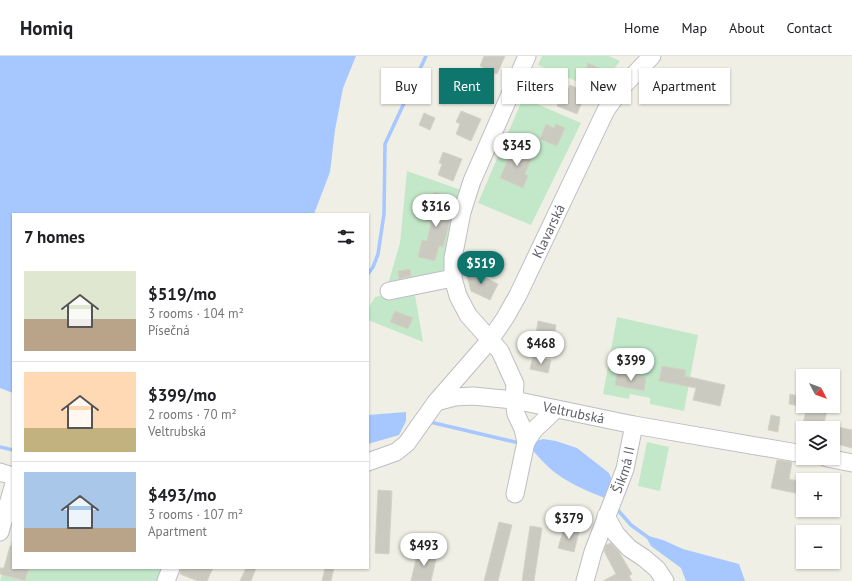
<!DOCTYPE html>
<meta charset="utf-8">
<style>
:root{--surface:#fff;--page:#f2f2f2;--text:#202124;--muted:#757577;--line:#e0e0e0;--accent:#0f766e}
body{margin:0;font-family:"PT Sans",sans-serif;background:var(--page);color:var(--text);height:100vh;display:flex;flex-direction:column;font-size:15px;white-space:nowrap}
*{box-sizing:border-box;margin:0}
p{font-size:13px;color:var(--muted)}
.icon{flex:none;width:22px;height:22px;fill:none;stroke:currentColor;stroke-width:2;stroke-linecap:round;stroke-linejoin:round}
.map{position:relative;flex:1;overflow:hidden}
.details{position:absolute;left:12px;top:157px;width:357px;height:356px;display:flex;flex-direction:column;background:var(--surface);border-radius:0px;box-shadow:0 1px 3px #0004}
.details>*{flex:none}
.top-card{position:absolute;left:381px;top:12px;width:380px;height:36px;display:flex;gap:8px}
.needle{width:26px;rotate:131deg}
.controls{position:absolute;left:796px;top:313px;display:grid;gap:8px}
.controls a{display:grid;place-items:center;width:44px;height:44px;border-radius:0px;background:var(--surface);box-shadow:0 1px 3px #0004;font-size:20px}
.price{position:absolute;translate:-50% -34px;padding:0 9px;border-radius:14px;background:#fff;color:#222;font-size:13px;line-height:26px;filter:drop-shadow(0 1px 2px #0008)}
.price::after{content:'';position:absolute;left:50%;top:24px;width:12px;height:9px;margin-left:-6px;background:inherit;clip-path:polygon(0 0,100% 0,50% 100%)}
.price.on{background:var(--accent);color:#fff}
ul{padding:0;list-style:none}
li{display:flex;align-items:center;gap:12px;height:100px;padding:0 12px}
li+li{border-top:1px solid var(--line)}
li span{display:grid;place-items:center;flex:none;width:112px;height:80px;border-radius:0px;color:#555}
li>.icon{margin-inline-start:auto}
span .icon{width:48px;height:48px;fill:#fffc;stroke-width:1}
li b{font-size:17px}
h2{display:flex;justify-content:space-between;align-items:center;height:48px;padding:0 12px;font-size:17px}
.pill{padding:0 14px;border-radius:0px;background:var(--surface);box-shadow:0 1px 3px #0004;font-size:14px;line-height:36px}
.pill.on{background:var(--accent);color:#fff}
header{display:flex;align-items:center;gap:24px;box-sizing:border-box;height:56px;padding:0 20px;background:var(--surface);border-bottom:1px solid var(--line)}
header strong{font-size:19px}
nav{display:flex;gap:22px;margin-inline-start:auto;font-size:14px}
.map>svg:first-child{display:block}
.green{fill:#c2e8c9}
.water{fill:#a6c7ff}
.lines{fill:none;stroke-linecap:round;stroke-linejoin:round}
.stream{stroke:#a6c7ff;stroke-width:3.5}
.building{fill:#cbcac1;stroke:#d5d3c3}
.minor-casing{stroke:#bdbec4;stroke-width:19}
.minor{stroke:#fff;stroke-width:17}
.labels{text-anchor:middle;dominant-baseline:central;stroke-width:3;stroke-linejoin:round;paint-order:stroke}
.street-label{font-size:14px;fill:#5d5f66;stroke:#fff}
</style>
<header>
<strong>Homiq</strong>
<nav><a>Home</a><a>Map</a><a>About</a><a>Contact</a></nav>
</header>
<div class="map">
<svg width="852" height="525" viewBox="0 0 852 525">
<rect width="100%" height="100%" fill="#f0efe5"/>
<g class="green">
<path d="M542 0H609L620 5 597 34 538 9Z"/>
<path d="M523 42 581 67 531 169 478 147Z"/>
<path d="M407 115 461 134C453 161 443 189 445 218L388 228 400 187Z"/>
<path d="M414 233 423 286 368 264V253L375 241Z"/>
<path d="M617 261 698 279 684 355 650 348V342L630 338 629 343 603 338Z"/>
<path d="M647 386 669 391 660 435 638 430Z"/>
<path d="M13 480V512H166L160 525H0Z"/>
</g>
<g class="water">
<path d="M0 0H356L343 32 335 74 330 116 314 158H13V337L0 332Z"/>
<path d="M406 356V365L399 379 368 388V359Z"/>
<path d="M543 383 556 385 577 392 609 417 613 427 607 443C590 436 572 429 557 418 546 410 538 400 530 391L532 386Z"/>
<path d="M645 479 663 484 683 493 739 508 745 525H686L681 512 651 490Z"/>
</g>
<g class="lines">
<g class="stream">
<path d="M368 218 373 211 378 198 384 158 385 88 426 0"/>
<path d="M430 366 519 387"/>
<path d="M0 391 13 394"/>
<path d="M617 453 631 469 649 482"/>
</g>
</g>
<g class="building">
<path d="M484 0H505L497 18 480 10Z"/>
<path d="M588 7 603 14 598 27 583 21Z"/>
<path d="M570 29 586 36 577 58 557 50 562 39 565 40Z"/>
<path d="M461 55 481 63 471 85 456 78 460 68 456 66Z"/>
<path d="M424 57 435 62 430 74 419 69Z"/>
<path d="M546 68 554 72 556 68 565 72 557 90 540 83Z"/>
<path d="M514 89 529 96 528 99 532 101 525 118 528 120 523 132 500 122Z"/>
<path d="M443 96 462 103 453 125 438 119 442 108 439 107Z"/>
<path d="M434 136 447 140 443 157 451 160 443 191 439 190 435 205 418 201 422 184 427 185 431 166 426 165Z"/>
<path d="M465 212 498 228 490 244 471 235Z"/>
<path d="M410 213 411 220 399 223 398 215Z"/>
<path d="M395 255 413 262 408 273 390 266Z"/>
<path d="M538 265 556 269 554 281 536 278Z"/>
<path d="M533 301 551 304 548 317 530 313Z"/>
<path d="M662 310 686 314 685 320 725 329 720 350 693 344 696 332 659 325Z"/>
<path d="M617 317 646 322 644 335 615 329Z"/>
<path d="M790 338 803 341V351L789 348Z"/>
<path d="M807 350H828L823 372H802Z"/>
<path d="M771 359 780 361 778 376 768 374Z"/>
<path d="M833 370 852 374V392L833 387Z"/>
<path d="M777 404 792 406 789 423 803 426 800 438 771 432Z"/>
<path d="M378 434 392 435 389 498 375 497Z"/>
<path d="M499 466 512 469 498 525H484Z"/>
<path d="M530 470 542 472 534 525H522Z"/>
<path d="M564 472 579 476 574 496 558 492Z"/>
<path d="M611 487 619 496 632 518 629 520 632 525H603L616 518 604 495 606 489Z"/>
<path d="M10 490H13V512H29L25 525 0 518V512H4Z"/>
<path d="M418 494 437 499 431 525H411Z"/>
<path d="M181 512H213L207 525H198L180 518Z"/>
<path d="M246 512H256L251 525H240Z"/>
<path d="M325 512H334L331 525H322Z"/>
</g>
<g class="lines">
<defs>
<g id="minor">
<path d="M389 235 453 222"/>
<path id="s1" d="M436 346 490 284 505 262 518 239 606 54 624 29 652 0"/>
<path d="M526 386 534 374 556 353"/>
<path d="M827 402 852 407"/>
<path id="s2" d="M368 406 396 396 407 387 436 346 455 341 473 340 514 344 634 369 803 398"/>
<path d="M0 416 13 420"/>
<path d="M515 438 526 386 523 373 516 358 514 344 515 328 500 295 468 259 458 240 453 222V202L462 156 472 125 527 0"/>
<path d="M606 460 616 478 629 492 644 502 657 513 665 525"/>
<path d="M0 476 13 431"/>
<path d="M166 525 171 512"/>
<path id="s3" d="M585 525 593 496 625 413 634 369"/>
</g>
</defs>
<use href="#minor" class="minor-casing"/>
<use href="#minor" class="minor"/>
</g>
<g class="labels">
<g class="street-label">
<text stroke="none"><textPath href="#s1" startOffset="206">Klavarská</textPath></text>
<text stroke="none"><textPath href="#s2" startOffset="234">Veltrubská</textPath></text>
<text stroke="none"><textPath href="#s3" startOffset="118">Šikmá II</textPath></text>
</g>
</g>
</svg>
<div class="controls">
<a><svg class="needle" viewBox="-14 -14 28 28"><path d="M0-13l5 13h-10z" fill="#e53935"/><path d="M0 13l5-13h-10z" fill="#757577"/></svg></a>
<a><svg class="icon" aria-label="layers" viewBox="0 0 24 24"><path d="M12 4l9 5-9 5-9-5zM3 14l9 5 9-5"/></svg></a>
<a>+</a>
<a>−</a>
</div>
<b class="price" style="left:517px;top:111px">$345</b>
<b class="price" style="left:436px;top:172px">$316</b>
<b class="price on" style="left:481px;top:229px">$519</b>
<b class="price" style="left:541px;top:309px">$468</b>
<b class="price" style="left:631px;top:326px">$399</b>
<b class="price" style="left:569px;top:484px">$379</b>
<b class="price" style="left:424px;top:511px">$493</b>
<div class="top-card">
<a class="pill">Buy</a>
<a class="pill on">Rent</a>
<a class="pill">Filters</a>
<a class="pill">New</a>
<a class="pill">Apartment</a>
</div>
<section class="details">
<h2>7 homes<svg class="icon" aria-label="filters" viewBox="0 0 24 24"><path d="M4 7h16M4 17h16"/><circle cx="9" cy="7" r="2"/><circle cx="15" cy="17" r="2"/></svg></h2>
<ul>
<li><span style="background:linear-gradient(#dfe7d0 60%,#b9a48a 0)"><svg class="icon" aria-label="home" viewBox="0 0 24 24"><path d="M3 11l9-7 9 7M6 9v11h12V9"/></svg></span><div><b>$519/mo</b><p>3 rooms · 104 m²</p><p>Písečná</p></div></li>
<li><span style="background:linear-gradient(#ffd9b3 70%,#c2b280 0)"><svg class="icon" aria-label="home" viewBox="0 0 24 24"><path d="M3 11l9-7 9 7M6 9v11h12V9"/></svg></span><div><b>$399/mo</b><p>2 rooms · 70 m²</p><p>Veltrubská</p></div></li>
<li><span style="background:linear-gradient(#a9c7e8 70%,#b9a48a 0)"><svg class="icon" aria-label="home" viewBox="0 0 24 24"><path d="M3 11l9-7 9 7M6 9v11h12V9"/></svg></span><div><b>$493/mo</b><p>3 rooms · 107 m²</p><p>Apartment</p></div></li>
</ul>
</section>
</div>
